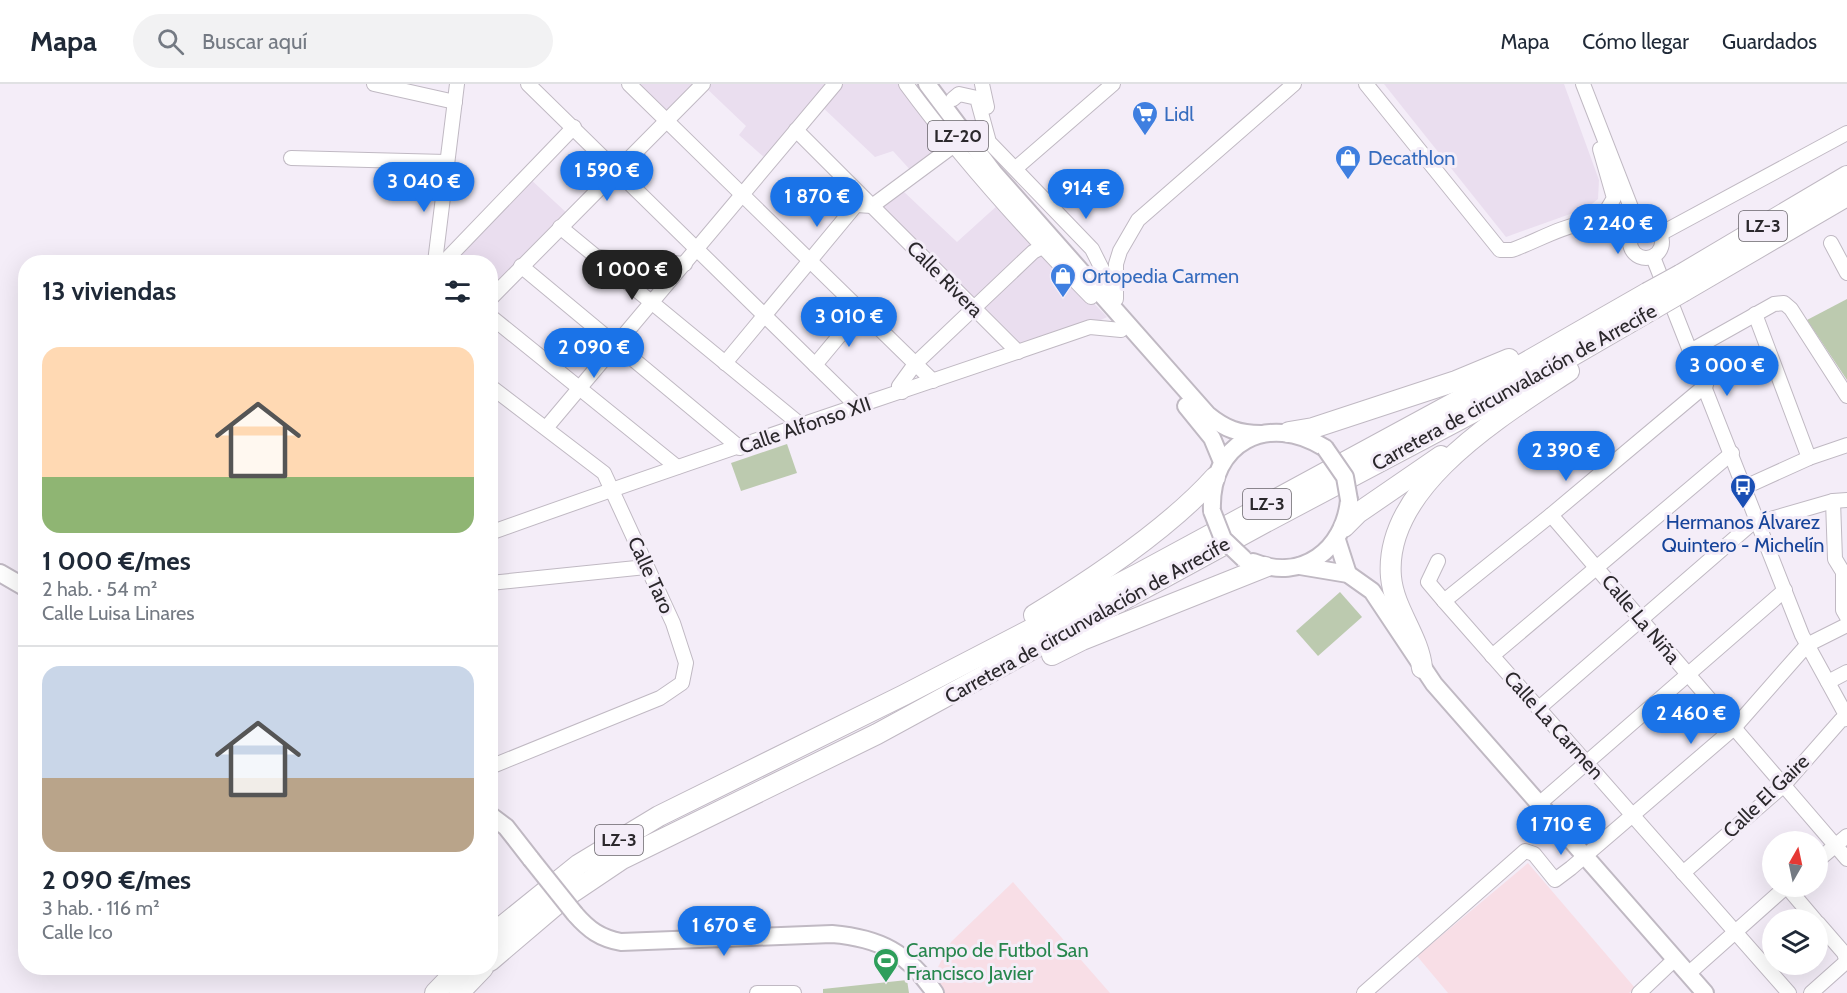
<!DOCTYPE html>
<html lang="es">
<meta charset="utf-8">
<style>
:root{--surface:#fff;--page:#f2f2f3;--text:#1f2937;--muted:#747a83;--line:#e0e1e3;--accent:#1a73e8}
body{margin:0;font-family:Cabin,sans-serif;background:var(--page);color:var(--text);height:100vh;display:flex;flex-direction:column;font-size:22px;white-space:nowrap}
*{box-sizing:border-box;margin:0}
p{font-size:20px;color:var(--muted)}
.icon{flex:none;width:33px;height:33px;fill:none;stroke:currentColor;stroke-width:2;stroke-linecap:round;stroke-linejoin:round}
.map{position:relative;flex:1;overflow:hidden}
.sheet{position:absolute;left:18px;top:171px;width:480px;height:720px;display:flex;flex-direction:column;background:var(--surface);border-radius:24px;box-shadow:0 6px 24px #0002}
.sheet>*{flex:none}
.needle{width:39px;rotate:9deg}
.buttons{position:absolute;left:1762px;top:747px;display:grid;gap:12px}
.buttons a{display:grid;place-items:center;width:66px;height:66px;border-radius:50%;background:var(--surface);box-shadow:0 6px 24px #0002;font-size:30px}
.price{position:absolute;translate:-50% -51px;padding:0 14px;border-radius:21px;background:var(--accent);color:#fff;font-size:20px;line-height:39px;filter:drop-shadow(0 2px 3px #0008)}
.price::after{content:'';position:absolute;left:50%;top:36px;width:18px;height:14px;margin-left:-9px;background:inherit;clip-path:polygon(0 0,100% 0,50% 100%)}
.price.on{background:#222;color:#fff}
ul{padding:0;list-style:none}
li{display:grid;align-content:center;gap:12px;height:318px;padding:0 24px}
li+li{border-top:2px solid var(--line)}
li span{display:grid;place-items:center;height:186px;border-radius:18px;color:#555}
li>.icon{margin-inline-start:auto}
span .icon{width:108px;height:108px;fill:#fffc;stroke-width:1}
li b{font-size:26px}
h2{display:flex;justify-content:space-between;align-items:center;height:72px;padding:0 24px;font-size:26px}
header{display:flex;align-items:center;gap:36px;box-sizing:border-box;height:84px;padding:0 30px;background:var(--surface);border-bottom:2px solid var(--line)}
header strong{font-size:28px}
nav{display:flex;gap:33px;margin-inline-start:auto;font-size:21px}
.search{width:420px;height:54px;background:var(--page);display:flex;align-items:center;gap:15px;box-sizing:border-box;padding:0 21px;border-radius:33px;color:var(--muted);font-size:22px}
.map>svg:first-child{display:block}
.built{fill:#eadeef}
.education{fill:#f8dee6}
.green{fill:#bccaaf}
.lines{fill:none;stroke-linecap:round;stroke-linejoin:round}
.minor-casing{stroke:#c0b9c3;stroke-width:16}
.major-casing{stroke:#c0b9c3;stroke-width:20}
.highway-casing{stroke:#c0b9c3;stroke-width:22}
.minor{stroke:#fff;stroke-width:14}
.major{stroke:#fff;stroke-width:16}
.highway{stroke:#fff;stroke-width:20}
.major-bridge-casing{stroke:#c0b9c3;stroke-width:20;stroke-linecap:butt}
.highway-bridge-casing{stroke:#c0b9c3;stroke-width:22;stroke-linecap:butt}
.major-bridge{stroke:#fff;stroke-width:16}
.highway-bridge{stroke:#fff;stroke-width:20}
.labels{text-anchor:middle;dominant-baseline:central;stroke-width:6;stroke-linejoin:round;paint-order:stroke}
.shield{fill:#f4edf8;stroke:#676369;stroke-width:1.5}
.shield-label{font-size:18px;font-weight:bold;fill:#2b282c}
.shop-label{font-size:20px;fill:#366cbe;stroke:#f4edf8;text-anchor:start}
.street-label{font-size:20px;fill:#2b282c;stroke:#f4edf8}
.transit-label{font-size:20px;fill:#164399;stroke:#f4edf8}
.leisure-label{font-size:20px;fill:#27864d;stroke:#f4edf8;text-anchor:start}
</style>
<header>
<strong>Mapa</strong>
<div class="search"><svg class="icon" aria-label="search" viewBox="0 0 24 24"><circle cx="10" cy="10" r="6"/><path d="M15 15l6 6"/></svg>Buscar aquí</div>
<nav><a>Mapa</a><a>Cómo llegar</a><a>Guardados</a></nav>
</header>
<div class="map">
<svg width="1847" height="909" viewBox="0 0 1847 909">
<rect width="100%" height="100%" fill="#f4edf8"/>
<g class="built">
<path d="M633 0H699L667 33Z"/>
<path d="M702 0H902L949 62 913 89 893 67 875 73 817 18 767 76 739 51 746 42Z"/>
<path d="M1384 0H1564L1599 96 1598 115 1587 124 1506 153Z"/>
<path d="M528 93 569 131 491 212 490 178H447Z"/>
<path d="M902 106 957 158 999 120 1107 233 1093 240 1018 264 875 122Z"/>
</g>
<g class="education">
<path d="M1528 779 1635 904 1629 909H1448L1417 872Z"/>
<path d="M1013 798 1110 909H942L938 902V883L951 858Z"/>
</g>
<g class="green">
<path d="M1847 215V296L1807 236Z"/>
<path d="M787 360 797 389 741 407 731 379Z"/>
<path d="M1340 508 1362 533 1318 572 1296 547Z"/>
<path d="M907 896 909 909H823V905Z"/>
</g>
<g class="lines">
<defs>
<g id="minor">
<path d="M374 0 455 18"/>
<path d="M528 0 858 323"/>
<path d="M629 0 933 297"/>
<path d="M906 0C962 76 1025 146 1091 213"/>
<path d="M982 0 987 23"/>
<path d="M1366 0 1500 166H1512C1549 153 1598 118 1631 153"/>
<path d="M1583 0 1639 144"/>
<path d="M953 15 959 10 977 14 989 58 1092 165 1113 207"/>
<path d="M796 46 1018 268"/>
<path d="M291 74 446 78"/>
<path d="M1016 84 1113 0"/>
<path d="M1593 136 1605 129 1614 114 1600 65"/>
<circle cx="1646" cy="158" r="16"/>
<path d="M560 143 802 342"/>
<path d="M1660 150 1847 49"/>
<path d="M1831 159 1847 189"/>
<path d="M597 173 685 180"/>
<path d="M1653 173 1802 551 1847 633"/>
<path d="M435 178 457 0"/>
<path d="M444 178 574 43"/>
<path d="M521 182 740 364"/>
<path d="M490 215 703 0"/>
<path d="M1116 215V180L1120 167 1138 136 1294 0"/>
<path d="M1755 230 1809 374"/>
<path d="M490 232 677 383"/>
<path d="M1692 266 1774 220 1784 219 1791 225 1847 312"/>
<path d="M725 279 856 121 872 122 953 62"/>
<path d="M815 281 860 227"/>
<path d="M490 302 604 389 673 539 686 579 682 599 660 614 490 683"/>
<path d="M902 308 899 302 915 280 1033 168 1042 163"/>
<path d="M546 344 835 0"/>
<path d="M1745 403 1809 374 1847 361"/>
<path d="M1833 417 1835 475 1843 488V526L1847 533"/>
<path d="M1551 431 1847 775"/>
<path d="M490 449C689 377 890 312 1090 243L1121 246"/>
<path d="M1438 477 1428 498 1444 517 1789 909"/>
<path d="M490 499 646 483"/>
<path d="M1444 517 1551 431 1706 301"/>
<path d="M1492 572 1732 369"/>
<path d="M1828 598 1847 588"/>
<path d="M1539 624 1750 441 1833 417 1847 416"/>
<path d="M1539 720 1785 506"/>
<path d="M1818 776 1847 752"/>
<path d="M1683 789 1784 701 1841 636 1847 635"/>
<path d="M1787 803 1815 836"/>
<path d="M1818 839 1844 869 1847 878"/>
<path d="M1688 890 1787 802"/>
<path d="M757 909H794"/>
<path d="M1364 909 1525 767 1534 770 1555 796 1571 784 1734 644 1807 561 1847 541"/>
<path d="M1639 909 1675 875"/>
<path d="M1811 909 1847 877"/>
</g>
<g id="major">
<path d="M927 0 994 89 1208 331C1225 345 1239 350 1261 350"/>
<path d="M1186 322 1212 354 1222 378"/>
<path d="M1212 427C1209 358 1268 328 1325 364"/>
<path d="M1337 456 1348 490"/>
<path d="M1253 478C1302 498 1344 466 1349 416"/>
<path d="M1300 482 1348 490 1372 507 1434 600 1705 909"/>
<path d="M0 489 26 504"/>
<path d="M490 731 506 743 531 775"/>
<path d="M575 830C589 846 600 854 621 858L832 850C880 854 908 869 935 909"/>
</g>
<g id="highway">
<path d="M1680 191 1847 92"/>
<path d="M1684 207 1847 112"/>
<path d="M1289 348 1313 344 1456 297 1509 275"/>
<path d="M1344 443 1358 429 1441 372"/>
<path d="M1034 531C1093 495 1169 444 1215 393"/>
<path d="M1052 571 1082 556 1265 483"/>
<path d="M1422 584C1419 552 1394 526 1391 493 1383 402 1503 331 1569 287"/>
<path d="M490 852 578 781 659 732 904 611 1138 490 1474 308 1647 209"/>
<path d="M490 877 564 814 622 775 877 650 1264 439 1489 320 1653 225"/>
<path d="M435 909 459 884"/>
<path d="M459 909 483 884"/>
</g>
</defs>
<use href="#minor" class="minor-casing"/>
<use href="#major" class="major-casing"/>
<use href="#highway" class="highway-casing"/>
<use href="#minor" class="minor"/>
<use href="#major" class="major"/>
<use href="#highway" class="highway"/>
<defs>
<g id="major-bridge">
<path d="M1325 364 1345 393 1349 416"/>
<path d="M1212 427 1223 455 1244 475"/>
<path d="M531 775 575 830"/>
</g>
<g id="highway-bridge">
<path d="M1647 209 1680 191"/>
<path d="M1653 225 1684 207"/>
</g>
</defs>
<use href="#major-bridge" class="major-bridge-casing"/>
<use href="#highway-bridge" class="highway-bridge-casing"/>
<use href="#major-bridge" class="major-bridge"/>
<use href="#highway-bridge" class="highway-bridge"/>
</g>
<defs>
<symbol id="supermarket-pin" viewBox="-11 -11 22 30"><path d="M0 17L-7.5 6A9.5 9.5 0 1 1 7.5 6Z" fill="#3f7fe0" stroke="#f4edf8"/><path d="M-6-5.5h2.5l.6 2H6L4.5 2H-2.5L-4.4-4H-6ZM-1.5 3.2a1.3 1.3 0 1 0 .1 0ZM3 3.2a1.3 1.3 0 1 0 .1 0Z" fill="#fff"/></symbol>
<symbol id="shop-pin" viewBox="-11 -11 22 30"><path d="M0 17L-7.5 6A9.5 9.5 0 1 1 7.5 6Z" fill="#3f7fe0" stroke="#f4edf8"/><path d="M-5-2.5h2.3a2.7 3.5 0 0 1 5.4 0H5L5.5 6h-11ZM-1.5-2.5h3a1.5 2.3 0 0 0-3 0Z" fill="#fff"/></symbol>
<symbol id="bus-pin" viewBox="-11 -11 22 30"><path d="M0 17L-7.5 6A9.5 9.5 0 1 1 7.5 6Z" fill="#1a4fb4" stroke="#f4edf8"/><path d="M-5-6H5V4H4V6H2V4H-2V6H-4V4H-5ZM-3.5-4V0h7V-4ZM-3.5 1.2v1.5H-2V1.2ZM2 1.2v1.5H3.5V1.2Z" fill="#fff"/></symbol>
<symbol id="stadium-pin" viewBox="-11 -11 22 30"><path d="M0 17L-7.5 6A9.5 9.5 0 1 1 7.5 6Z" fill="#2e9e5b" stroke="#f4edf8"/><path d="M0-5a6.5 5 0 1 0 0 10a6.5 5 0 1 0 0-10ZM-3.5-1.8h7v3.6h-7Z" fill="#fff"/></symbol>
</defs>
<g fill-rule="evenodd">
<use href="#supermarket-pin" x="1130" y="15" width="30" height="40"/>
<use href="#shop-pin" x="1333" y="59" width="30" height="40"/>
<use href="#shop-pin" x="1048" y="177" width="30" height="40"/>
<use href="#bus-pin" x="1728" y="388" width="30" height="40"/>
<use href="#stadium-pin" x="871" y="862" width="30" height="40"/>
</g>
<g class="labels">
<g class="shield">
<rect x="928" y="37" width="60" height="30" rx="4.5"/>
<rect x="1739" y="127" width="48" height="30" rx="4.5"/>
<rect x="1243" y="405" width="48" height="30" rx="4.5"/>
<rect x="595" y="741" width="48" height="30" rx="4.5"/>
</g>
<g class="shield-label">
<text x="958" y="52">LZ-20</text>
<text x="1763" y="142">LZ-3</text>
<text x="1267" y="420">LZ-3</text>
<text x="619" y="756">LZ-3</text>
</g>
<g class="shop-label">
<text x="1164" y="30">Lidl</text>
<text x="1368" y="74">Decathlon</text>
<text x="1082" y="192">Ortopedia Carmen</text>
</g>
<g class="street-label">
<text transform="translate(945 195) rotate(45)">Calle Rivera</text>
<text transform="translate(1514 303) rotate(-29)">Carretera de circunvalación de Arrecife</text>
<text transform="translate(805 341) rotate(-19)">Calle Alfonso XII</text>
<text transform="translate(651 491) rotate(65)">Calle Taro</text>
<text transform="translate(1641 535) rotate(50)">Calle La Niña</text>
<text transform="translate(1087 536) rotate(-29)">Carretera de circunvalación de Arrecife</text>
<text transform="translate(1554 641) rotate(48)">Calle La Carmen</text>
<text transform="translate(1766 712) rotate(-44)">Calle El Gaire</text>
</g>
<g class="transit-label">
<text x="1743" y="438">Hermanos Álvarez<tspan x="1743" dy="23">Quintero - Michelín</tspan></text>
</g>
<g class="leisure-label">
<text x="906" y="866">Campo de Futbol San<tspan x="906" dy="23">Francisco Javier</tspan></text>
</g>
</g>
</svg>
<div class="buttons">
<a><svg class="needle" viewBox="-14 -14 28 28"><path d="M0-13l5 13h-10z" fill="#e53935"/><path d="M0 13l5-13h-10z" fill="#747a83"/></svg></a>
<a><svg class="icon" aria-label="layers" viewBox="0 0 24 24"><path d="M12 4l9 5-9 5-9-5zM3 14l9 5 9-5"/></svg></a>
</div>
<b class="price" style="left:607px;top:118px">1 590 €</b>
<b class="price" style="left:424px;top:129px">3 040 €</b>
<b class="price" style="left:1086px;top:136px">914 €</b>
<b class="price" style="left:817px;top:144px">1 870 €</b>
<b class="price" style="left:1618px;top:171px">2 240 €</b>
<b class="price on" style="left:632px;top:217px">1 000 €</b>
<b class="price" style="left:849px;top:264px">3 010 €</b>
<b class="price" style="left:594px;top:295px">2 090 €</b>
<b class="price" style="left:1727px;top:313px">3 000 €</b>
<b class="price" style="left:1566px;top:398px">2 390 €</b>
<b class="price" style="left:1691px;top:661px">2 460 €</b>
<b class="price" style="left:1561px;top:772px">1 710 €</b>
<b class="price" style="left:724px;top:873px">1 670 €</b>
<section class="sheet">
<h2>13 viviendas<svg class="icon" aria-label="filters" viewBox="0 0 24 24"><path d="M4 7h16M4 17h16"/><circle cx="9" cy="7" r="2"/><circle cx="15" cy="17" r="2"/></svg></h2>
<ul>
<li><span style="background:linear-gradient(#ffd9b3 70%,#8fb573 0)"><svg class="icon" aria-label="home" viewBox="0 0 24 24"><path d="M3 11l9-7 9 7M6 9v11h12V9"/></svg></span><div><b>1 000 €/mes</b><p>2 hab. · 54 m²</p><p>Calle Luisa Linares</p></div></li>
<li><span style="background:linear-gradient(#c9d6e8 60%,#b9a48a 0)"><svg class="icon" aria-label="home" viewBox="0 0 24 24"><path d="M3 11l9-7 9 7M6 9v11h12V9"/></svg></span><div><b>2 090 €/mes</b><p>3 hab. · 116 m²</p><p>Calle Ico</p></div></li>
</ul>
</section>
</div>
